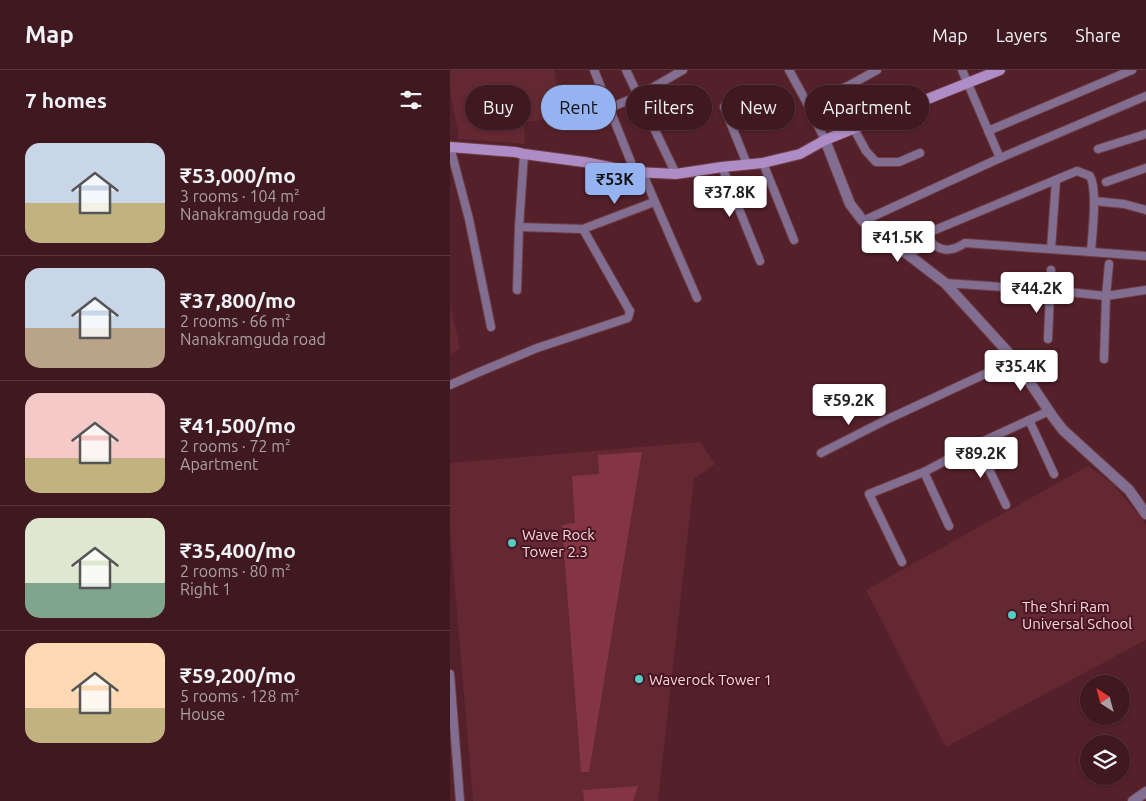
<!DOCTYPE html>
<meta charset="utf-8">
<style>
:root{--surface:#3f1820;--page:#462129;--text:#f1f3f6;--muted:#ada0a5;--line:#58373e;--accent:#95b2f1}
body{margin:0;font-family:Ubuntu,sans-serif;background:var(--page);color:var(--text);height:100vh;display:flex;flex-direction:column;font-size:19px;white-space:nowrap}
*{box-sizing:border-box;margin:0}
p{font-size:16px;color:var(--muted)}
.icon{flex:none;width:28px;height:28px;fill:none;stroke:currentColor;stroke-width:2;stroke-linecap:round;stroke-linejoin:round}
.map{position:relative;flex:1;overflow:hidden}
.panel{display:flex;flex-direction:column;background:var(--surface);width:450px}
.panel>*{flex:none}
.hud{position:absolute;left:15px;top:15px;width:475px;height:45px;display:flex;gap:10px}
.needle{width:32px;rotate:324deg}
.controls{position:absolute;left:630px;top:605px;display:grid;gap:10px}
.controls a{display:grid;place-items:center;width:50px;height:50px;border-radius:50%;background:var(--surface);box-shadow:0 1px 4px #0004,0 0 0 1px var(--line);font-size:25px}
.price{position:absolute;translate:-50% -42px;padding:0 11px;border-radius:5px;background:#fff;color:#222;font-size:16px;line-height:32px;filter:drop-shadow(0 1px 2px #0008)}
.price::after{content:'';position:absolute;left:50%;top:30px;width:15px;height:11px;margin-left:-8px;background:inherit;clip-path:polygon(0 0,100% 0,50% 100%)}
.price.on{background:var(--accent);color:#111}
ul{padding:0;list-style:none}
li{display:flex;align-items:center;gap:15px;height:125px;padding:0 25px}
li+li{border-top:1px solid var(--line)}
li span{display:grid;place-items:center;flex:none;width:140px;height:100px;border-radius:15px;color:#555}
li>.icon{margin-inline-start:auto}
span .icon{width:60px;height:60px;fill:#fffc;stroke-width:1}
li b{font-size:21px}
h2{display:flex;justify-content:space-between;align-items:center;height:60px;padding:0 25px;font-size:21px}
.pill{padding:0 18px;border-radius:22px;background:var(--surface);box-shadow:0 1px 4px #0004,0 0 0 1px var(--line);font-size:18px;line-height:45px}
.pill.on{background:var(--accent);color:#111}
header{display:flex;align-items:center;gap:30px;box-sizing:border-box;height:70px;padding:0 25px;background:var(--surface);border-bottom:1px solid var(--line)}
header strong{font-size:24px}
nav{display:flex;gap:28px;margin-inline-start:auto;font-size:18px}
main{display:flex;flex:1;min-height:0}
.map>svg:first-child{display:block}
.built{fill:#632832}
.green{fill:#843544}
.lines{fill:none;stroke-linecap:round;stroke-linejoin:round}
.minor-casing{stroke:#6f3d46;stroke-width:10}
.tertiary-casing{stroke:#6f3d46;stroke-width:12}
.secondary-casing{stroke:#6f3d46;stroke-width:12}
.minor{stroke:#826e91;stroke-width:8}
.tertiary{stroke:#826e91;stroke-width:10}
.secondary{stroke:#ae8dc6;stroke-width:10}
.poi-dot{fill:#54cdc8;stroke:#481520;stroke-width:2}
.labels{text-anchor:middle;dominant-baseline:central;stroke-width:4;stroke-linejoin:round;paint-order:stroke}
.poi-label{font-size:15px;fill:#fad7db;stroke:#481520;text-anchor:start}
</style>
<header>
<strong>Map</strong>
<nav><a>Map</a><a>Layers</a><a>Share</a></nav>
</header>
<main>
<section class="panel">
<h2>7 homes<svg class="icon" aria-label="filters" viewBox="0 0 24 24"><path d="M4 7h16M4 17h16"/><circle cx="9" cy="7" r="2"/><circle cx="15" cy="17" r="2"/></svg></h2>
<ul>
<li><span style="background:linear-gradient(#c9d6e8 60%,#c2b280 0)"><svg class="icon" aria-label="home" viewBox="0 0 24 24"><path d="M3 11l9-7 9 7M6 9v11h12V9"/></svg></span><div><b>₹53,000/mo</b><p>3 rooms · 104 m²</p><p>Nanakramguda road</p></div></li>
<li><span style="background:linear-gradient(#c9d6e8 60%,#b9a48a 0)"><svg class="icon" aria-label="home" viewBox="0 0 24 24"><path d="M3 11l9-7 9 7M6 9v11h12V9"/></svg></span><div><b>₹37,800/mo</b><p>2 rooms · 66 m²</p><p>Nanakramguda road</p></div></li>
<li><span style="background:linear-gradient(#f6c9c9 65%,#c2b280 0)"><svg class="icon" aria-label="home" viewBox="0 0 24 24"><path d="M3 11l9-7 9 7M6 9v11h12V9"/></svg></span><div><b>₹41,500/mo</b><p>2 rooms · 72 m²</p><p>Apartment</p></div></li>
<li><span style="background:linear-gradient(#dfe7d0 65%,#7fa58c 0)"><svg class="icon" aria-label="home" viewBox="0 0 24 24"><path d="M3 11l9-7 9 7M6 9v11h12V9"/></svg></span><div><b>₹35,400/mo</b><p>2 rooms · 80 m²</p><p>Right 1</p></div></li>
<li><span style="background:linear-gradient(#ffd9b3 65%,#c2b280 0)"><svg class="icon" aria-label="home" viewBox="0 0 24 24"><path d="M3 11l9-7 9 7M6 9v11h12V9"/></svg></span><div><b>₹59,200/mo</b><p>5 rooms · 128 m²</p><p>House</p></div></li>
</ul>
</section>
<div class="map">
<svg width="696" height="731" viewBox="0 0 696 731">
<rect width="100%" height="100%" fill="#54202a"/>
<g class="built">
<path d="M0 0H104L110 29 99 34 102 49 74 52 75 74 9 69 0 20Z"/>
<path d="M0 232 10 279 0 284Z"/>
<path d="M250 372 265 394 244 409 208 731H23L0 461V393Z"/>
<path d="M638 396 663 414 693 450 696 455V570L496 677 416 520Z"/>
</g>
<g class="green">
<path d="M192 382 139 702H131L112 455 125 453 122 406 149 404 148 385Z"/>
<path d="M188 716 183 731H134L133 720Z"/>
</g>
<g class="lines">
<defs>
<g id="minor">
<path d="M144 0 185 102"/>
<path d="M176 0 226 104"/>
<path d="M339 0 357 33 375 70"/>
<path d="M512 0 550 88"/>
<path d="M357 33 398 16 427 0"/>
<path d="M274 37 297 94"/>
<path d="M160 38 188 26 233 0"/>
<path d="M404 59 416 81 426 92H449L470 83"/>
<path d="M538 61 682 0"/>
<path d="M0 77 19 149 41 257"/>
<path d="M648 79 696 64"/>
<path d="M74 84 69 157 133 159 204 132"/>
<path d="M313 93 344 170"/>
<path d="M272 97 310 191"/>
<path d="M192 102 247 228"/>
<path d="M656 112 696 98"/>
<path d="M644 131 674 134 696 140"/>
<path d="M413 151 550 88 696 26"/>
<path d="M601 179 606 110"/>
<path d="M452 180 477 168 478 164 480 162 627 101 640 106C648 120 642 165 641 182L515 173C500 183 489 182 477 168"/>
<path d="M641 182 696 186"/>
<path d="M458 184 481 172"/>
<path d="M495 213 599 220 656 226 696 220"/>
<path d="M67 220 69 157"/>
<path d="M598 269 601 200"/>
<path d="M654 289 656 226 659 194"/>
<path d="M0 315 27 303 87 278 178 248 180 241 178 238 133 159"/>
<path d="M579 350 604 404"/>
<path d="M527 374 556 435"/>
<path d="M371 383 436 350 565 290"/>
<path d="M474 402 499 456"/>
<path d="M452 492 419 424 474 402 527 374 599 341"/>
<path d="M0 604 10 731"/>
</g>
<g id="tertiary">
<path d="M375 70 400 134 413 151 443 173 495 213 565 290 603 347 613 360 679 420 696 444"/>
<path d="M683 731 696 722"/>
</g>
<path id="secondary" d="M0 77 65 82 74 84 134 92 185 102 226 104 272 97 313 93 350 84 375 70 550 0"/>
</defs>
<use href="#minor" class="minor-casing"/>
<use href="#tertiary" class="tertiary-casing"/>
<use href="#secondary" class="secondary-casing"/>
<use href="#minor" class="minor"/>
<use href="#tertiary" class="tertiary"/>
<use href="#secondary" class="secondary"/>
</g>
<g class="poi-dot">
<circle cx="62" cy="473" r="5"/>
<circle cx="562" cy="545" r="5"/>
<circle cx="189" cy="609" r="5"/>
</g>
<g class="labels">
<g class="poi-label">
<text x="72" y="464">Wave Rock<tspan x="72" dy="17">Tower 2.3</tspan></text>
<text x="572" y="536">The Shri Ram<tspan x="572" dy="17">Universal School</tspan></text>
<text x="199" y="609">Waverock Tower 1</text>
</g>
</g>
</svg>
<div class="controls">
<a><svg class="needle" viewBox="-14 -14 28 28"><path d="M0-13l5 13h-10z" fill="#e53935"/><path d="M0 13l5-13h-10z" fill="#ada0a5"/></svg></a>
<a><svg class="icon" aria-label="layers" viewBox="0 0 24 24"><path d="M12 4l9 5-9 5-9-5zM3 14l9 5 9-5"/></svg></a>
</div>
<b class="price on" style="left:165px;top:135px">₹53K</b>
<b class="price" style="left:280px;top:148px">₹37.8K</b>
<b class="price" style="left:448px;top:193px">₹41.5K</b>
<b class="price" style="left:587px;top:244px">₹44.2K</b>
<b class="price" style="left:571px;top:322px">₹35.4K</b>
<b class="price" style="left:399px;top:356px">₹59.2K</b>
<b class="price" style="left:531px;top:409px">₹89.2K</b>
<div class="hud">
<a class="pill">Buy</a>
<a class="pill on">Rent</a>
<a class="pill">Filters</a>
<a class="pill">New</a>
<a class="pill">Apartment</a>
</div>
</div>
</main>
